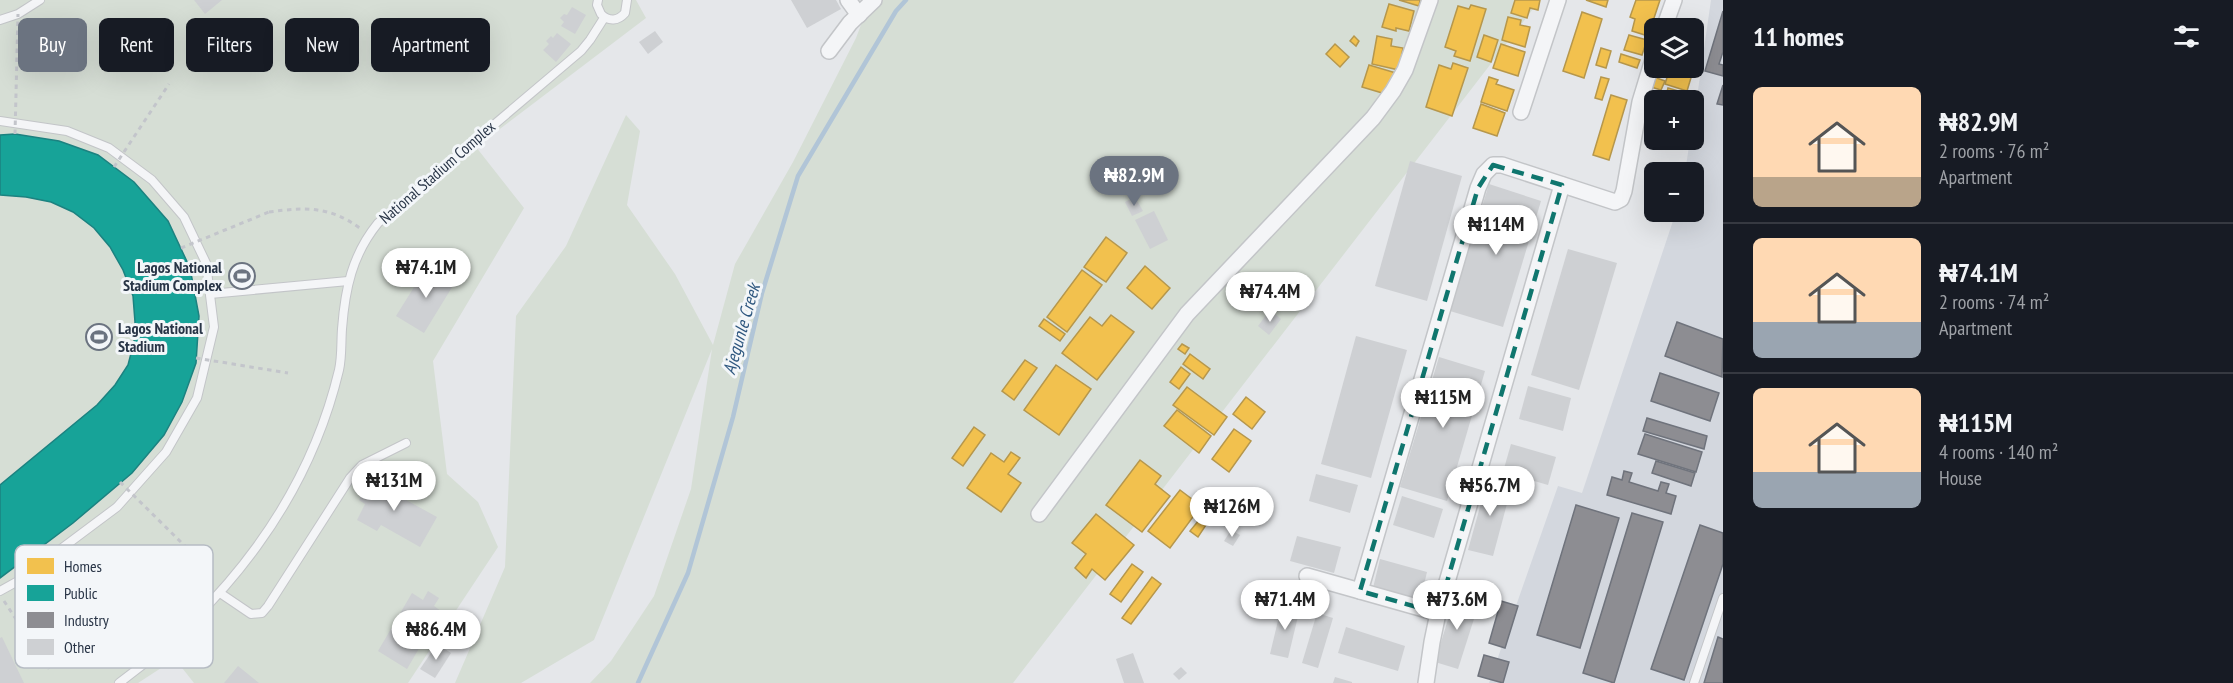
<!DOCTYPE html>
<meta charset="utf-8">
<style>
:root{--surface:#171b24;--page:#242831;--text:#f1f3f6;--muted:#9ea1a6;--line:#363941;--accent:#6b7380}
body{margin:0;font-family:"PT Sans Narrow",sans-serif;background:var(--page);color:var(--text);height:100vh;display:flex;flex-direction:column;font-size:22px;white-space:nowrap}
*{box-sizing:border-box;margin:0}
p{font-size:20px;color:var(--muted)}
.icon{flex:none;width:33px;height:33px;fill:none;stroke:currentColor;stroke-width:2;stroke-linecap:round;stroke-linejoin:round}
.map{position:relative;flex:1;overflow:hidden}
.sheet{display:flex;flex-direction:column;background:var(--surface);width:510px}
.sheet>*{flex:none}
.banner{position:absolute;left:18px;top:18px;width:570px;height:54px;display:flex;gap:12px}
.controls{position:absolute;left:1644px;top:18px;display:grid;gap:12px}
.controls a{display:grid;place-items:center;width:60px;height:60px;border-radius:9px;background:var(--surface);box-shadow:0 6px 24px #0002;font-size:30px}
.price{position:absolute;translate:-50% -51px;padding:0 14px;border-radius:21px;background:#fff;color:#222;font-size:20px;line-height:39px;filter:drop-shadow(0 2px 3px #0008)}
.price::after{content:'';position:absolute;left:50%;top:36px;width:18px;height:14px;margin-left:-9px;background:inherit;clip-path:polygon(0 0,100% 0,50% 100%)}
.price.selected{background:var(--accent);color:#fff}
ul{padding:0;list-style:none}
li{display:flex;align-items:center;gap:18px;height:150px;padding:0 30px}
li+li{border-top:2px solid var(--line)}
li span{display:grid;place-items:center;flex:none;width:168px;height:120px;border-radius:9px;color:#555}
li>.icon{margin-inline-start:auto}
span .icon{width:72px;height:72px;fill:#fffc;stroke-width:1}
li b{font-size:26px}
h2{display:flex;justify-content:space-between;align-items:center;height:72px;padding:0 30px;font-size:26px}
.tag{padding:0 21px;border-radius:9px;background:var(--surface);box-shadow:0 6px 24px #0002;font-size:21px;line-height:54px}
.tag.selected{background:var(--accent);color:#fff}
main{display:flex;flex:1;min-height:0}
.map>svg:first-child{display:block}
.built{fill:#d3d7de}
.green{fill:#d6ded5}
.homes{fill:#f2c14e;stroke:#b6974c;stroke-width:1.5}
.public{fill:#17a398;stroke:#1c8280;stroke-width:1.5}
.industry{fill:#8d8d92;stroke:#6f737c;stroke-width:1.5}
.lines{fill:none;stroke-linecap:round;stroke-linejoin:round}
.stream{stroke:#b1c5d7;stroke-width:4.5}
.building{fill:#ced0d3}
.service-casing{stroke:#c3c5c8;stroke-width:10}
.minor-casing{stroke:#c3c5c8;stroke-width:18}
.path{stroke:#c3c5cb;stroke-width:3;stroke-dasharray:4.5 4.5;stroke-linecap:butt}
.service{stroke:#f4f5f7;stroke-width:8}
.minor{stroke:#f4f5f7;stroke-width:15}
.path-bridge{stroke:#c3c5cb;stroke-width:3;stroke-dasharray:4.5 4.5;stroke-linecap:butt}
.marked{fill:none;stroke:#0f766e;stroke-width:4.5;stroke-dasharray:12 8;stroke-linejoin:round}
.labels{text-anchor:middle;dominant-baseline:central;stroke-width:6;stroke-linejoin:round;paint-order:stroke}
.street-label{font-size:16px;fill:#293547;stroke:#f3f6f9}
.poi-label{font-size:16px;font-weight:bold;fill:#293547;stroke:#f3f6f9;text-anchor:end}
.water-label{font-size:18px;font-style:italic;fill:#2e577f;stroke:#f3f6f9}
.key{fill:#f3f6f9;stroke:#b6bcc4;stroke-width:1.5}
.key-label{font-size:16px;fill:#293547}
</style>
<main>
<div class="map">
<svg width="1723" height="683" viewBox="0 0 1723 683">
<rect width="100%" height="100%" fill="#e5e7ea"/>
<path class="built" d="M1711 0H1723V683H1489L1558 486 1582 493 1676 212H1694V172H1685L1690 140H1694V118Z"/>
<g class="green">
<path d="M0 0H636L646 18 476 147 524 208 433 361 447 474 478 502 498 547 408 683H194L175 659 138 683H0Z"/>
<path d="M881 0H1540L1013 683H590L611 661 654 596 691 489 712 349 594 640 521 683H455L505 567 516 316 566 246 626 115 640 131 627 205 675 274 713 345 735 264 793 162 856 38 864 17Z"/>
</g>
<g class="homes">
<path d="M1399 0H1420L1419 6Z"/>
<path d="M1515 0H1540L1538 10 1530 8 1527 18 1511 13Z"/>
<path d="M1586 0H1608L1606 7Z"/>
<path d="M1636 0H1660L1648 36 1632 31 1635 19 1630 17Z"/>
<path d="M1389 4 1414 11 1409 31 1396 28V31L1382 27Z"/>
<path d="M1471 5 1486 9 1470 61 1454 56 1456 51 1445 47 1458 6 1469 9Z"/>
<path d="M1582 12 1602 19 1584 78 1563 71Z"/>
<path d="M1508 17 1521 20 1520 25 1530 27 1525 47 1502 40Z"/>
<path d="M1484 35 1498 40 1491 62 1477 57Z"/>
<path d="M1629 35 1647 40 1642 55 1624 50Z"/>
<path d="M1354 36 1359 41 1356 46 1350 41Z"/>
<path d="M1377 36 1392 39 1391 46 1403 48 1399 70 1372 64Z"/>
<path d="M1694 38 1702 41 1687 91 1665 84 1670 68H1694Z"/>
<path d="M1335 44 1349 57 1340 67 1326 54Z"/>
<path d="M1501 44 1525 52 1518 76 1493 68Z"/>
<path d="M1601 48 1611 51 1606 68 1596 65Z"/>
<path d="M1621 54 1640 60 1637 68 1619 62Z"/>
<path d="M1453 63 1468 68 1452 116 1426 107 1439 65 1451 69Z"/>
<path d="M1369 65 1396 73 1389 95 1362 87Z"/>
<path d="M1489 77 1498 80 1496 84 1514 90 1507 111 1481 102Z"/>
<path d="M1601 77 1609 79 1602 100 1595 98Z"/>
<path d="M1654 77 1665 81 1661 90 1651 87Z"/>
<path d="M1668 88 1685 93 1683 100H1665Z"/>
<path d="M1650 91 1663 93 1662 98 1649 95Z"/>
<path d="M1611 95 1627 100 1609 160 1593 155Z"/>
<path d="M1481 104 1505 113 1497 136 1473 128Z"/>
<path d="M1106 237 1127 253 1106 282 1084 267Z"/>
<path d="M1145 266 1170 288 1152 309 1127 288Z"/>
<path d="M1082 270 1102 285 1067 332 1047 317Z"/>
<path d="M1111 315 1134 332 1097 380 1062 353 1090 317 1102 326Z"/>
<path d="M1044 319 1065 334 1060 341 1039 326Z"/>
<path d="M1182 344 1189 348 1185 354 1178 349Z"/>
<path d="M1190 354 1210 369 1203 379 1183 364Z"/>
<path d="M1025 360 1037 368 1014 400 1002 391Z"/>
<path d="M1056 365 1091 389 1059 435 1024 410Z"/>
<path d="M1181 367 1190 374 1179 389 1170 382Z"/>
<path d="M1187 387 1227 417 1214 435 1173 405Z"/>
<path d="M1246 397 1265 412 1252 429 1233 414Z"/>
<path d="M1177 410 1211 436 1199 453 1164 426Z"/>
<path d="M974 427 985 435 963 466 952 458Z"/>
<path d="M1234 429 1251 441 1229 472 1212 459Z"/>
<path d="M1011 452 1020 458 1008 474 1021 483 1001 512 967 488 991 453 1004 462Z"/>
<path d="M1140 460 1161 476 1155 484 1170 496 1142 532 1106 505Z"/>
<path d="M1180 490 1201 506 1170 548 1148 531Z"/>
<path d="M1220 490 1229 496 1215 516 1206 510Z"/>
<path d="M1096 514 1134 545 1105 580 1092 569 1086 578 1075 568 1086 554 1072 543Z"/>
<path d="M1199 520 1206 525 1198 537 1190 531Z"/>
<path d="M1132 564 1143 572 1121 602 1110 594Z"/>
<path d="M1152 577 1161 584 1131 624 1122 618Z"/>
</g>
<path class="public" d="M15 134 59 141 98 155 134 182 168 221 190 268 199 316 196 363 182 402 164 435 132 473 73 523 0 578V485L97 405 115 385 128 365 134 342 135 322 133 296 123 270 110 247 94 228 73 212 51 202 26 197 0 195V135Z"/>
<g class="industry">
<path d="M1723 11V52L1719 64 1723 65V76L1705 71Z"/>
<path d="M1723 85V105L1717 104Z"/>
<path d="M1677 322 1723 339 1722 377 1665 356Z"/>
<path d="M1660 373 1719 393 1710 421 1651 401Z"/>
<path d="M1647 418 1707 436 1704 449 1643 431Z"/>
<path d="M1645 434 1702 452 1696 472 1638 454Z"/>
<path d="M1656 461 1695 473 1691 486 1652 473Z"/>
<path d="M1624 471 1632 473 1629 482 1658 491 1661 482 1669 484 1666 493 1676 496 1671 514 1607 495 1612 477 1622 480Z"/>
<path d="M1576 505 1619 518 1580 648 1537 635Z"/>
<path d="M1632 513 1663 522 1614 683 1583 673Z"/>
<path d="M1700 525 1723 533V564L1684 680 1651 669Z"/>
<path d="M1501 601 1518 606 1505 648 1489 643Z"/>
<path d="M1718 637 1723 639V683H1704Z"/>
<path d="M1484 655 1509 662 1503 683 1478 676Z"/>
</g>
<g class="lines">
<path class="stream" d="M638 683 688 573 733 417 762 293 798 176 896 11 906 0"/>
</g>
<g class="building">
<path d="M194 0H222L205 14Z"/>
<path d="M791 0H836L841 9 807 28Z"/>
<path d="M572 7 586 15 575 34 561 26 564 22 560 18 564 14 567 15Z"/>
<path d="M655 31 663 42 648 54 639 42Z"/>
<path d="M557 33 571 44 556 62 543 50 549 44 546 41 551 36 553 38Z"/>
<path d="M1410 161 1462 176 1427 301 1375 286Z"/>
<path d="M1489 184 1541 201 1503 327 1450 311Z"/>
<path d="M1135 197 1143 211 1132 216 1125 202Z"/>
<path d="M1154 211 1168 240 1150 249 1135 220Z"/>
<path d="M1568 249 1617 263 1579 390 1531 375Z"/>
<path d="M426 268 436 274 440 268 457 279 424 333 396 316Z"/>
<path d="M1270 310 1281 319 1269 335 1258 326Z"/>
<path d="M1356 336 1407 350 1371 478 1321 464Z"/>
<path d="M1439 357 1485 371 1447 501 1400 487Z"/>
<path d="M1528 386 1571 398 1563 431 1519 419Z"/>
<path d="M1511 444 1556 457 1548 485 1503 472Z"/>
<path d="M381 473 403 485 397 495 437 517 420 547 381 525 377 531 357 520 365 504 359 500 368 484 373 487Z"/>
<path d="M1316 474 1358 485 1350 513 1309 501Z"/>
<path d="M1488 478 1512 485 1493 556 1468 550Z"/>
<path d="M1402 496 1443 509 1434 538 1393 525Z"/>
<path d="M1231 530 1240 535 1233 546 1224 541Z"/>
<path d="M1297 536 1341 547 1334 573 1290 561Z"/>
<path d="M1380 559 1427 572 1420 601 1373 588Z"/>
<path d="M428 591 439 598 434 606 441 611 407 669 378 651 412 593 423 600Z"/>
<path d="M1456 593 1480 600 1458 669 1435 662Z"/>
<path d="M1282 604 1300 608 1288 658 1270 654Z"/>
<path d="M1317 613 1333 618 1318 668 1302 663Z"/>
<path d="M1346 627 1405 646 1398 671 1338 653Z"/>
<path d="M2 637 24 683H0V638Z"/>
<path d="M437 644 451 653 435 678 420 669Z"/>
<path d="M1133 653 1144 683H1124L1116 659Z"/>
<path d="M238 666 259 683H224Z"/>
<path d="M1181 667 1187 673 1179 680 1173 674Z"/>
<path d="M1335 677 1352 682V683H1333Z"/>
</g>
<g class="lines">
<defs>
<g id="service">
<path d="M598 0 597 5 601 14C609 22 618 21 625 13L627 0"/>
<path d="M0 20 18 14 40 0"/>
<path d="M0 121 67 131 109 148 152 180 184 217 206 263 214 327 197 398 166 452 117 507 18 581 0 591"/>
<path d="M210 294 348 281"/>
<path d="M220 593 251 614 262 613 268 606 350 478 362 465 406 443"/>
<path d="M119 683C225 605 308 500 339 370 342 357 341 342 342 329 345 289 352 255 378 223L581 51 590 40 604 18"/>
<path d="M1694 683 1723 598"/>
</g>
<g id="minor">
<path d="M848 0 859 15"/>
<path d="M1664 28 1674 0"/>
<path d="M829 51 850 23 874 0"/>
<path d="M1521 112 1558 0"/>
<path d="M1039 514 1187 314 1373 118 1393 91 1405 70 1430 0"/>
<path d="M1307 576 1438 613"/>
<path d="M1360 591 1478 188 1484 174 1493 165H1502L1615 202 1621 199 1624 191 1640 102 1654 56"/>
<path d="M1426 683 1432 642 1438 613 1562 185"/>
</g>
</defs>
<use href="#service" class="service-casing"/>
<use href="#minor" class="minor-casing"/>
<g class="path">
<path d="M269 212C306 207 330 206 361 229"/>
<path d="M4 601 49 669"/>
</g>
<use href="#service" class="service"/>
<use href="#minor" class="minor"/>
<g class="path-bridge">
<path d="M15 134 18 14"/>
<path d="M114 167 169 84"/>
<path d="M181 248 269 212"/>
<path d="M196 358 288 373"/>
<path d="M120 482 191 552"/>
</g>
</g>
<path class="marked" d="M1493 165 1562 185 1438 613 1360 591 1478 188Z"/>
<defs>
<symbol id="stadium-ring" viewBox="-11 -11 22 22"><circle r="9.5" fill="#f3f6f9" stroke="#6b7380" stroke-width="1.5"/><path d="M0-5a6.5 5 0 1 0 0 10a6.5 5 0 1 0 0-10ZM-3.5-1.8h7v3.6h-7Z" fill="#6b7380"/></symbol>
</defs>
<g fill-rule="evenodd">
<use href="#stadium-ring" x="227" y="261" width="30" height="30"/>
<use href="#stadium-ring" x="84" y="322" width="30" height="30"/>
</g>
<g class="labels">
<g class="street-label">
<text transform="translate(437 172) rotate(-41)">National Stadium Complex</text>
</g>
<g class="poi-label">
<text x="222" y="267">Lagos National<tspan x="222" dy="18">Stadium Complex</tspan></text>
<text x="118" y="328" text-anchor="start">Lagos National<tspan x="118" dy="18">Stadium</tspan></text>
</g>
<g class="water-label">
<text transform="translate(741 329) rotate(-74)">Ajegunle Creek</text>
</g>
</g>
<rect x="15" y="545" width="198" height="123" rx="9" class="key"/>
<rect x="27" y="558" width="27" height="16" fill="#f2c14e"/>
<rect x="27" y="585" width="27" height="16" fill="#17a398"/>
<rect x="27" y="612" width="27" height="16" fill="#8d8d92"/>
<rect x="27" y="639" width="27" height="16" fill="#ced0d3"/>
<g class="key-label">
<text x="64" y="572">Homes</text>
<text x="64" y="599">Public</text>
<text x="64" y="626">Industry</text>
<text x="64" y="653">Other</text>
</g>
</svg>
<div class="controls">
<a><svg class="icon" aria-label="layers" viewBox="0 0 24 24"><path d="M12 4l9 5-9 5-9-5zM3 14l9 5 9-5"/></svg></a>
<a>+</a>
<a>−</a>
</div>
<b class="price selected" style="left:1134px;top:207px">₦82.9M</b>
<b class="price" style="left:1496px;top:256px">₦114M</b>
<b class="price" style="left:426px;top:299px">₦74.1M</b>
<b class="price" style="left:1270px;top:323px">₦74.4M</b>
<b class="price" style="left:1443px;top:429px">₦115M</b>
<b class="price" style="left:394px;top:512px">₦131M</b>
<b class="price" style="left:1490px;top:517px">₦56.7M</b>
<b class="price" style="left:1232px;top:538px">₦126M</b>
<b class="price" style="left:1285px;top:631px">₦71.4M</b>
<b class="price" style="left:1457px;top:631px">₦73.6M</b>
<b class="price" style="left:436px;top:661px">₦86.4M</b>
<div class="banner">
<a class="tag selected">Buy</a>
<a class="tag">Rent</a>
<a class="tag">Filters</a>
<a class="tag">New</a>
<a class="tag">Apartment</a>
</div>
</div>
<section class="sheet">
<h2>11 homes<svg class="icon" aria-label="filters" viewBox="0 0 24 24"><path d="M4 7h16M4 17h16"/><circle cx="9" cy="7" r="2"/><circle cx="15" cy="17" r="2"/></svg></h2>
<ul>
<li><span style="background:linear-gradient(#ffd9b3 75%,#b9a48a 0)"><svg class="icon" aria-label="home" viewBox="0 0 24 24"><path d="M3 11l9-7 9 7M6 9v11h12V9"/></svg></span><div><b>₦82.9M</b><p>2 rooms · 76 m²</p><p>Apartment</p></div></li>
<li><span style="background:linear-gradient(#ffd9b3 70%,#9aa5b1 0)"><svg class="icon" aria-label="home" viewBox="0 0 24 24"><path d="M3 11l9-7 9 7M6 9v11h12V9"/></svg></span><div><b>₦74.1M</b><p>2 rooms · 74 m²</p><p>Apartment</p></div></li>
<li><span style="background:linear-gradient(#ffd9b3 70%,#9aa5b1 0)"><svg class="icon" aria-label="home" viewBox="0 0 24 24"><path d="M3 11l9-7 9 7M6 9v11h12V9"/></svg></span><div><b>₦115M</b><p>4 rooms · 140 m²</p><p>House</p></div></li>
</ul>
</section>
</main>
